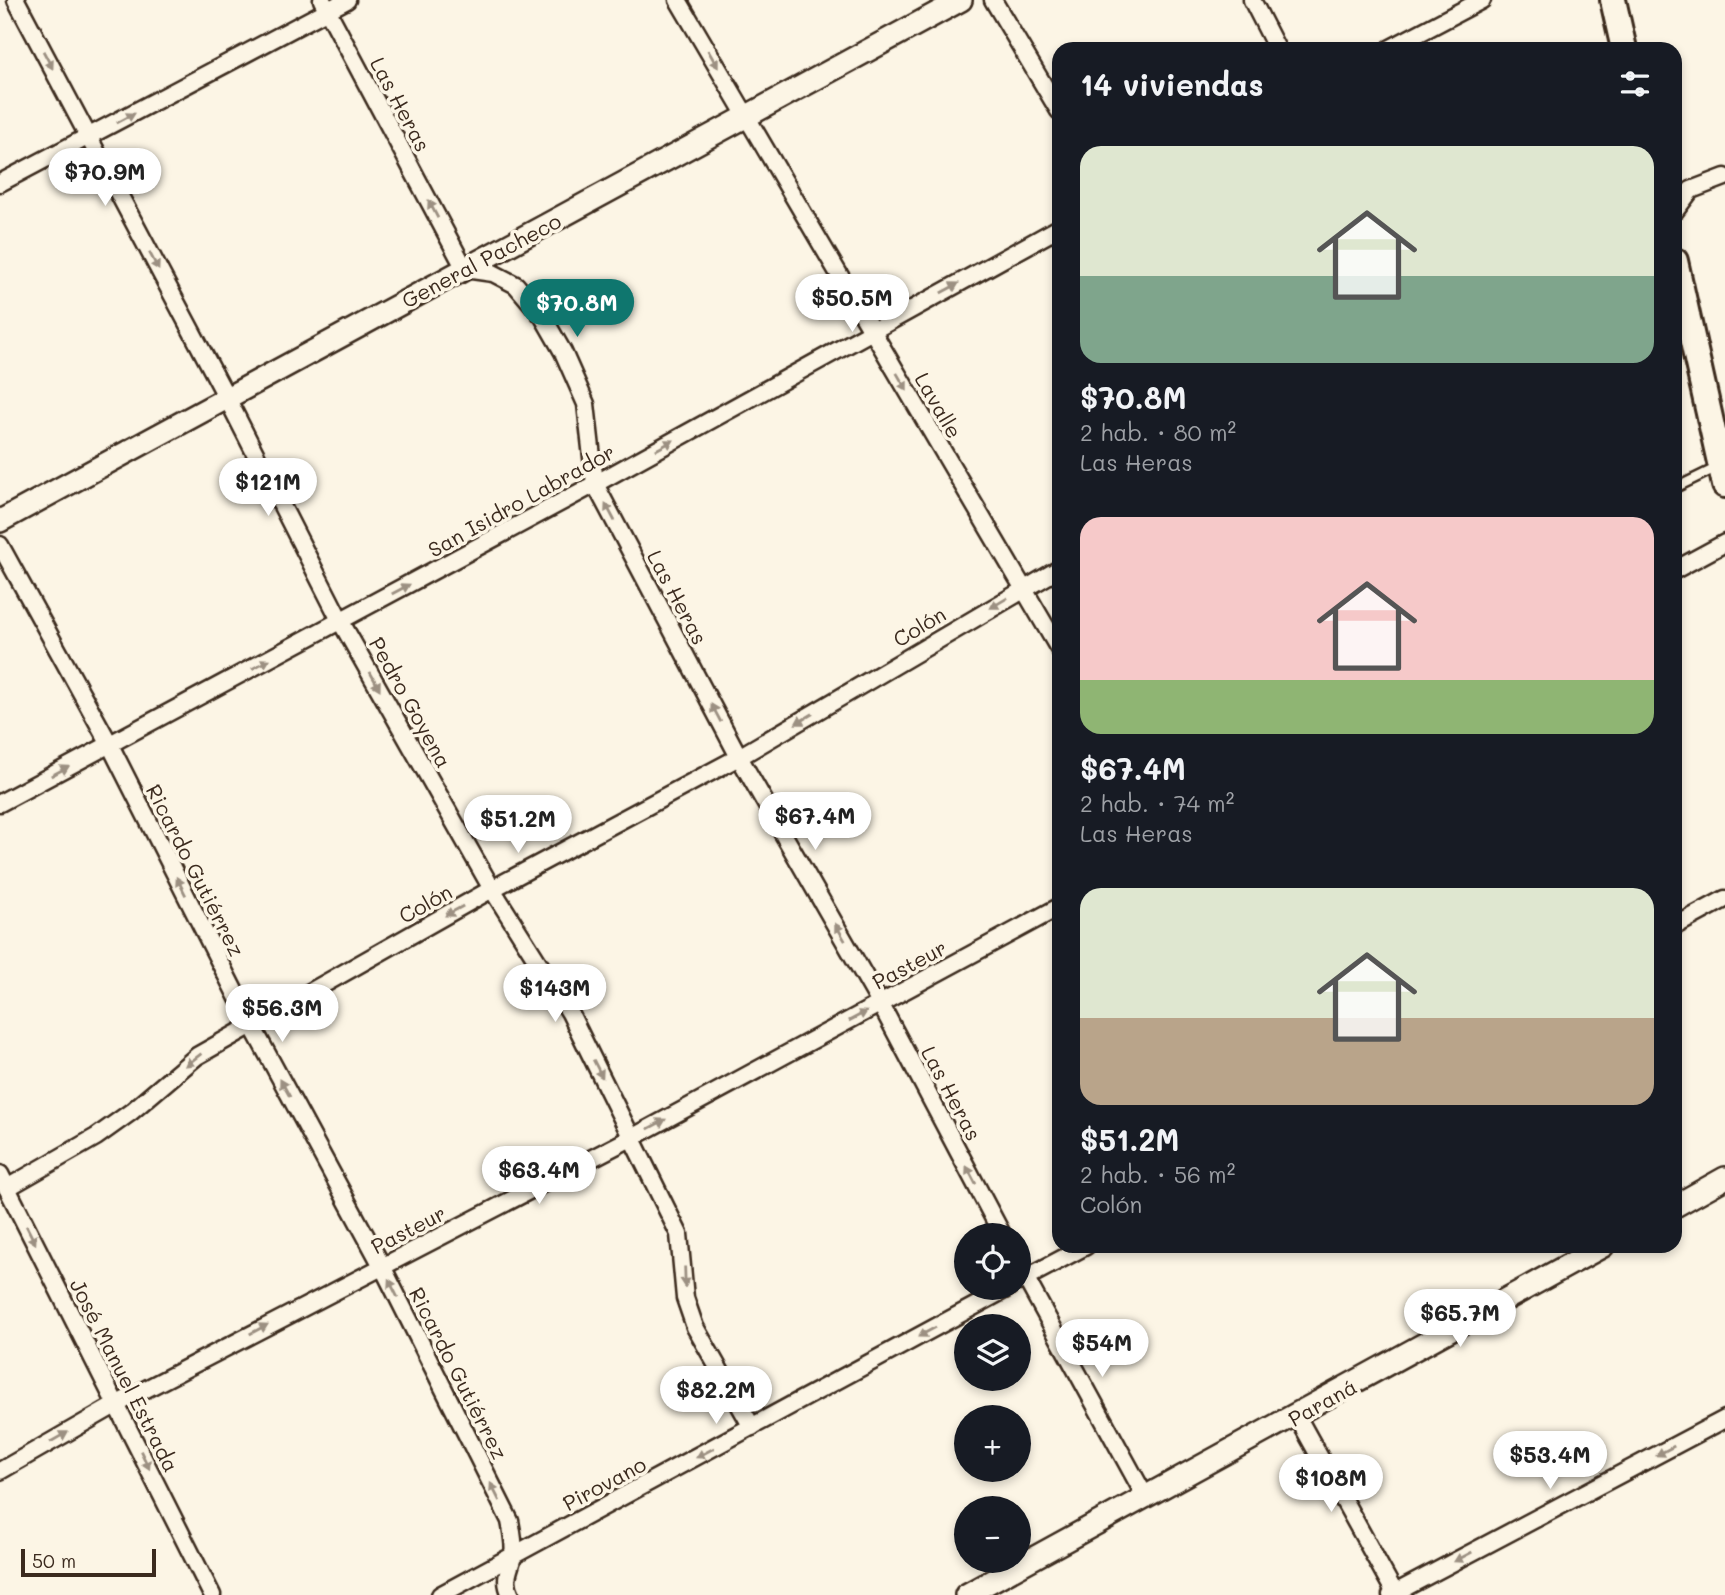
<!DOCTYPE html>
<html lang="es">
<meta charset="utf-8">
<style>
:root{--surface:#171b24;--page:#20242c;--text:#f1f3f6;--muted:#9ea1a6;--accent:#0f766e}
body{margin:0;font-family:Mali,sans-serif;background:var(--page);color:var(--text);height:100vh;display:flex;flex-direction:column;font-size:26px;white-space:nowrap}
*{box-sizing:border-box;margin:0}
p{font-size:23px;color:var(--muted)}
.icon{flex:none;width:38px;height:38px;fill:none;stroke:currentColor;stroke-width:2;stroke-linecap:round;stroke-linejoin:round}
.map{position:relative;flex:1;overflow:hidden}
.details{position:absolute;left:1052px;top:42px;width:630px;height:1211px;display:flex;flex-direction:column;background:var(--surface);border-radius:21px;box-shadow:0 4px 10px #0003}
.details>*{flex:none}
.fabs{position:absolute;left:954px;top:1223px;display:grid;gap:14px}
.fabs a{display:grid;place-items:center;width:77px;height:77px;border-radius:50%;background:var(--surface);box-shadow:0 4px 10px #0003;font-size:35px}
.scale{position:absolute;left:21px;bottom:18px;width:135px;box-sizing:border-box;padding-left:7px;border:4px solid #3b2a1e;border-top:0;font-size:19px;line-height:24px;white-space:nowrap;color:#3b2a1e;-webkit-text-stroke:5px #fcf5e5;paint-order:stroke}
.price{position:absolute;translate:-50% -60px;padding:0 16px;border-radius:24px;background:#fff;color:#222;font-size:23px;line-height:46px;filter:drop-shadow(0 2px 4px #0008)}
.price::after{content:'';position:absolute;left:50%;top:42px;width:21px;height:16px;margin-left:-10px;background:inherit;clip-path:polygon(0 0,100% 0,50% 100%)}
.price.current{background:var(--accent);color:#fff}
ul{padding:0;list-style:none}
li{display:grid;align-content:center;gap:14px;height:371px;padding:0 28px}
li span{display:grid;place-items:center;height:217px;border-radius:21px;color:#555}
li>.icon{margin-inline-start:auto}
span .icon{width:126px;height:126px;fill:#fffc;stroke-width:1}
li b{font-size:30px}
h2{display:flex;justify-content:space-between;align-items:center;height:84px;padding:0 28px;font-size:30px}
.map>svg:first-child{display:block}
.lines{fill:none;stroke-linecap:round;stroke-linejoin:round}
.lane-casing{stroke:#3b2a1e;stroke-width:13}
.street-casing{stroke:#3b2a1e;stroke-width:21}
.secondary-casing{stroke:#3b2a1e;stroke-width:26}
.primary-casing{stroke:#3b2a1e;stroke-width:30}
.lane{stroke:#fcf5e5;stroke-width:8}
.street{stroke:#fcf5e5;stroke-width:16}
.secondary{stroke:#fcf5e5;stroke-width:21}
.primary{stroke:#fcf5e5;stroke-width:24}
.oneway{fill:#9c9082}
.labels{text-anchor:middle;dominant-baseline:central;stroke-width:7;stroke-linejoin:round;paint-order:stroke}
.street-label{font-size:21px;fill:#3b2a1e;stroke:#fcf5e5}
</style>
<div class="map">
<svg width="1725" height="1595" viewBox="0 0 1725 1595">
<rect width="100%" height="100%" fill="#fcf5e5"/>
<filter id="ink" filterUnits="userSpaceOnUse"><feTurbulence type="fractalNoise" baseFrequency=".0143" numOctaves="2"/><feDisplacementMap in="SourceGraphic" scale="14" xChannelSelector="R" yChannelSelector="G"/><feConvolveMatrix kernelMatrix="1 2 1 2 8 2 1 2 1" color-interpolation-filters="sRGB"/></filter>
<g filter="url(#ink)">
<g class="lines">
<defs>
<path id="lane" d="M1675 488 1718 467"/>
<g id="street">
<path d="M16 0 227 398 341 622 492 889 570 1013 679 1234 685 1298 695 1327 752 1427"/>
<path d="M322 0 465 269 493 273 516 285 543 317 563 352 586 404 595 484 739 757 880 1003 1003 1236"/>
<path d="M678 0 1059 649"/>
<path d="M993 0 1059 111"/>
<path d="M1252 0 1277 49"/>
<path d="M1389 49 1482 0"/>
<path d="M0 183 347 0"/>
<path d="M1675 211 1691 190 1725 177"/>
<path d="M0 545 110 745 251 1024 382 1266 510 1521C512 1532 515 1545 513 1556 509 1572 503 1579 511 1595"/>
<path d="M1675 570 1725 543"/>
<path d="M0 803 595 484 1059 228"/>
<path d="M1675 926 1725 899"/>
<path d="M0 1174 212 1595"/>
<path d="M7 1188 96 1137 131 1112 197 1056 492 889 739 757 1059 569"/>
<path d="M1018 1264 1146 1498"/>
<path d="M1018 1282 1086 1246"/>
<path d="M1297 1416 1396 1595"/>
<path d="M0 1471 117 1404 633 1137 1059 907"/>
<path d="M440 1595 1008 1288"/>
<path d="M1391 1595 1725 1419"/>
</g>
<g id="secondary">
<path d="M0 521 961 0"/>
<path d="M1675 1206 1725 1178"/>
<path d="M966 1595 1603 1246"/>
</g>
<g id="primary">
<path d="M1613 0 1624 49"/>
<path d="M1675 261 1725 485"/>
</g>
</defs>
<use href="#lane" class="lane-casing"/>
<use href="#street" class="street-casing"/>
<use href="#secondary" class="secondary-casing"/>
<use href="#primary" class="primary-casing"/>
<use href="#lane" class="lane"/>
<use href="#street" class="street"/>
<use href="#secondary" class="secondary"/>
<use href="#primary" class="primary"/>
</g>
<defs><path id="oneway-solid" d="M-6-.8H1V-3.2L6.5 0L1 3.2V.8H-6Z" transform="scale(1.75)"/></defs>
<g class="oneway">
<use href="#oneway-solid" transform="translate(713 59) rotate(60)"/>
<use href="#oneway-solid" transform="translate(48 60) rotate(62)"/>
<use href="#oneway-solid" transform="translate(126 118) rotate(-28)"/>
<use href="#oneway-solid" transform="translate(433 209) rotate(-118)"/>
<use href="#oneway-solid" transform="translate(154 261) rotate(62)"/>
<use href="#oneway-solid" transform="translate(950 288) rotate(-29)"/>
<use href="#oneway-solid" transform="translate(902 382) rotate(60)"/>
<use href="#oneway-solid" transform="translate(665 445) rotate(-29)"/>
<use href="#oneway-solid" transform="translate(610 512) rotate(-118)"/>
<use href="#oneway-solid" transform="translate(401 589) rotate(-28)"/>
<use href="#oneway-solid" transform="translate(999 603) rotate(149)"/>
<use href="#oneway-solid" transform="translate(261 664) rotate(-28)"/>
<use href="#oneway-solid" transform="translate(375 681) rotate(61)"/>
<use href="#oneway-solid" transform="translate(716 713) rotate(-118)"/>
<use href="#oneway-solid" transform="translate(804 719) rotate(149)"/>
<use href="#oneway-solid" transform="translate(60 771) rotate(-28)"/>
<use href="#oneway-solid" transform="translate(181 886) rotate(-117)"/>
<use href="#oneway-solid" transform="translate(454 911) rotate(151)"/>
<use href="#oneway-solid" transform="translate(840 932) rotate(-120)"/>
<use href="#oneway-solid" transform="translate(858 1016) rotate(-28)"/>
<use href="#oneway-solid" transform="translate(193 1060) rotate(143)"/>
<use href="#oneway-solid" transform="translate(598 1069) rotate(63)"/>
<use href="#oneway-solid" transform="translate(285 1088) rotate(-119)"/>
<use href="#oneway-solid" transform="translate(657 1124) rotate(-28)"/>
<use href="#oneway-solid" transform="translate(971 1175) rotate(-118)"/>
<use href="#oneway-solid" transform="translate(31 1235) rotate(63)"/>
<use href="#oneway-solid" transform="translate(685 1277) rotate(88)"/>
<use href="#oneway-solid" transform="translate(393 1288) rotate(-117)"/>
<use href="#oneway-solid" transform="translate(259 1329) rotate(-28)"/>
<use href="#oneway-solid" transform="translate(927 1332) rotate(151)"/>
<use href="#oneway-solid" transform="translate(59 1437) rotate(-30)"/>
<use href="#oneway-solid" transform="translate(1665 1451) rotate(152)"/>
<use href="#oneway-solid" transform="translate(705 1453) rotate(152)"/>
<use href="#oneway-solid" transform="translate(145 1460) rotate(64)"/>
<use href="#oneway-solid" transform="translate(495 1492) rotate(-117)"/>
<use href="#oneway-solid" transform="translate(1463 1557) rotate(152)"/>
</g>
</g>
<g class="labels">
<g class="street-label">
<text transform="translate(401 104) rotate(62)">Las Heras</text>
<text transform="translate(481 260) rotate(-28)">General Pacheco</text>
<text transform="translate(939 405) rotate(60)">Lavalle</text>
<text transform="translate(521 500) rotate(-29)">San Isidro Labrador</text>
<text transform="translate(678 597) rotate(62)">Las Heras</text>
<text transform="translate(919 626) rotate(-31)">Colón</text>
<text transform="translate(411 702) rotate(61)">Pedro Goyena</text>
<text transform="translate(196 870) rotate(63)">Ricardo Gutiérrez</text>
<text transform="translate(425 903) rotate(-29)">Colón</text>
<text transform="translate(909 964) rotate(-28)">Pasteur</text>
<text transform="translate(952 1093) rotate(62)">Las Heras</text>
<text transform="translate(408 1229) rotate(-27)">Pasteur</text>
<text transform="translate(459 1373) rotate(63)">Ricardo Gutiérrez</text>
<text transform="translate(125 1375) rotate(63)">José Manuel Estrada</text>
<text transform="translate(1322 1402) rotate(-29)">Paraná</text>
<text transform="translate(604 1483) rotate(-28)">Pirovano</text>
</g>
</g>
</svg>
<div class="fabs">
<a><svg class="icon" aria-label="locate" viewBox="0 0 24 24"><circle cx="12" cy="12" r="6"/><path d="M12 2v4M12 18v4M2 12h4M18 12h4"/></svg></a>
<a><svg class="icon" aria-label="layers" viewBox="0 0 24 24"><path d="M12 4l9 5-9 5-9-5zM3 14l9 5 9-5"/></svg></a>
<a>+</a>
<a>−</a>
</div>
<div class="scale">50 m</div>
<b class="price" style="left:105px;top:208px">$70.9M</b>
<b class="price" style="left:852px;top:334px">$50.5M</b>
<b class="price current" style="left:577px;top:339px">$70.8M</b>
<b class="price" style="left:268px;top:518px">$121M</b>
<b class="price" style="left:815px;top:852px">$67.4M</b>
<b class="price" style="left:518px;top:855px">$51.2M</b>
<b class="price" style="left:555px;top:1024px">$143M</b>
<b class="price" style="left:282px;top:1044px">$56.3M</b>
<b class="price" style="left:539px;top:1206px">$63.4M</b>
<b class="price" style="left:1460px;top:1349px">$65.7M</b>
<b class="price" style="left:1102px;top:1379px">$54M</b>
<b class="price" style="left:716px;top:1426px">$82.2M</b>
<b class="price" style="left:1550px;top:1491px">$53.4M</b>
<b class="price" style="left:1331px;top:1514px">$108M</b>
<section class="details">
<h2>14 viviendas<svg class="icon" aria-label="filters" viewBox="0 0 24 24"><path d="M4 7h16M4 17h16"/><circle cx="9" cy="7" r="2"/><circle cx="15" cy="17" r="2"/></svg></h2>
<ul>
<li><span style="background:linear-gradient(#dfe7d0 60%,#7fa58c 0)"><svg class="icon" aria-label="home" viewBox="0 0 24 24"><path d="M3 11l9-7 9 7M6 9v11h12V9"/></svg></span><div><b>$70.8M</b><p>2 hab. · 80 m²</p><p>Las Heras</p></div></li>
<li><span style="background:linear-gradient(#f6c9c9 75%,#8fb573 0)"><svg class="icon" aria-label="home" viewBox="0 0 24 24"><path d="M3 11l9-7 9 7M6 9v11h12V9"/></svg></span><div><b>$67.4M</b><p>2 hab. · 74 m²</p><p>Las Heras</p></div></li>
<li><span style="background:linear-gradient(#dfe7d0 60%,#b9a48a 0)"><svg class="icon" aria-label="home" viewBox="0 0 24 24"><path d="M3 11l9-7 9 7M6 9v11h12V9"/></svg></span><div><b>$51.2M</b><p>2 hab. · 56 m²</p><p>Colón</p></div></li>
</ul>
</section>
</div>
